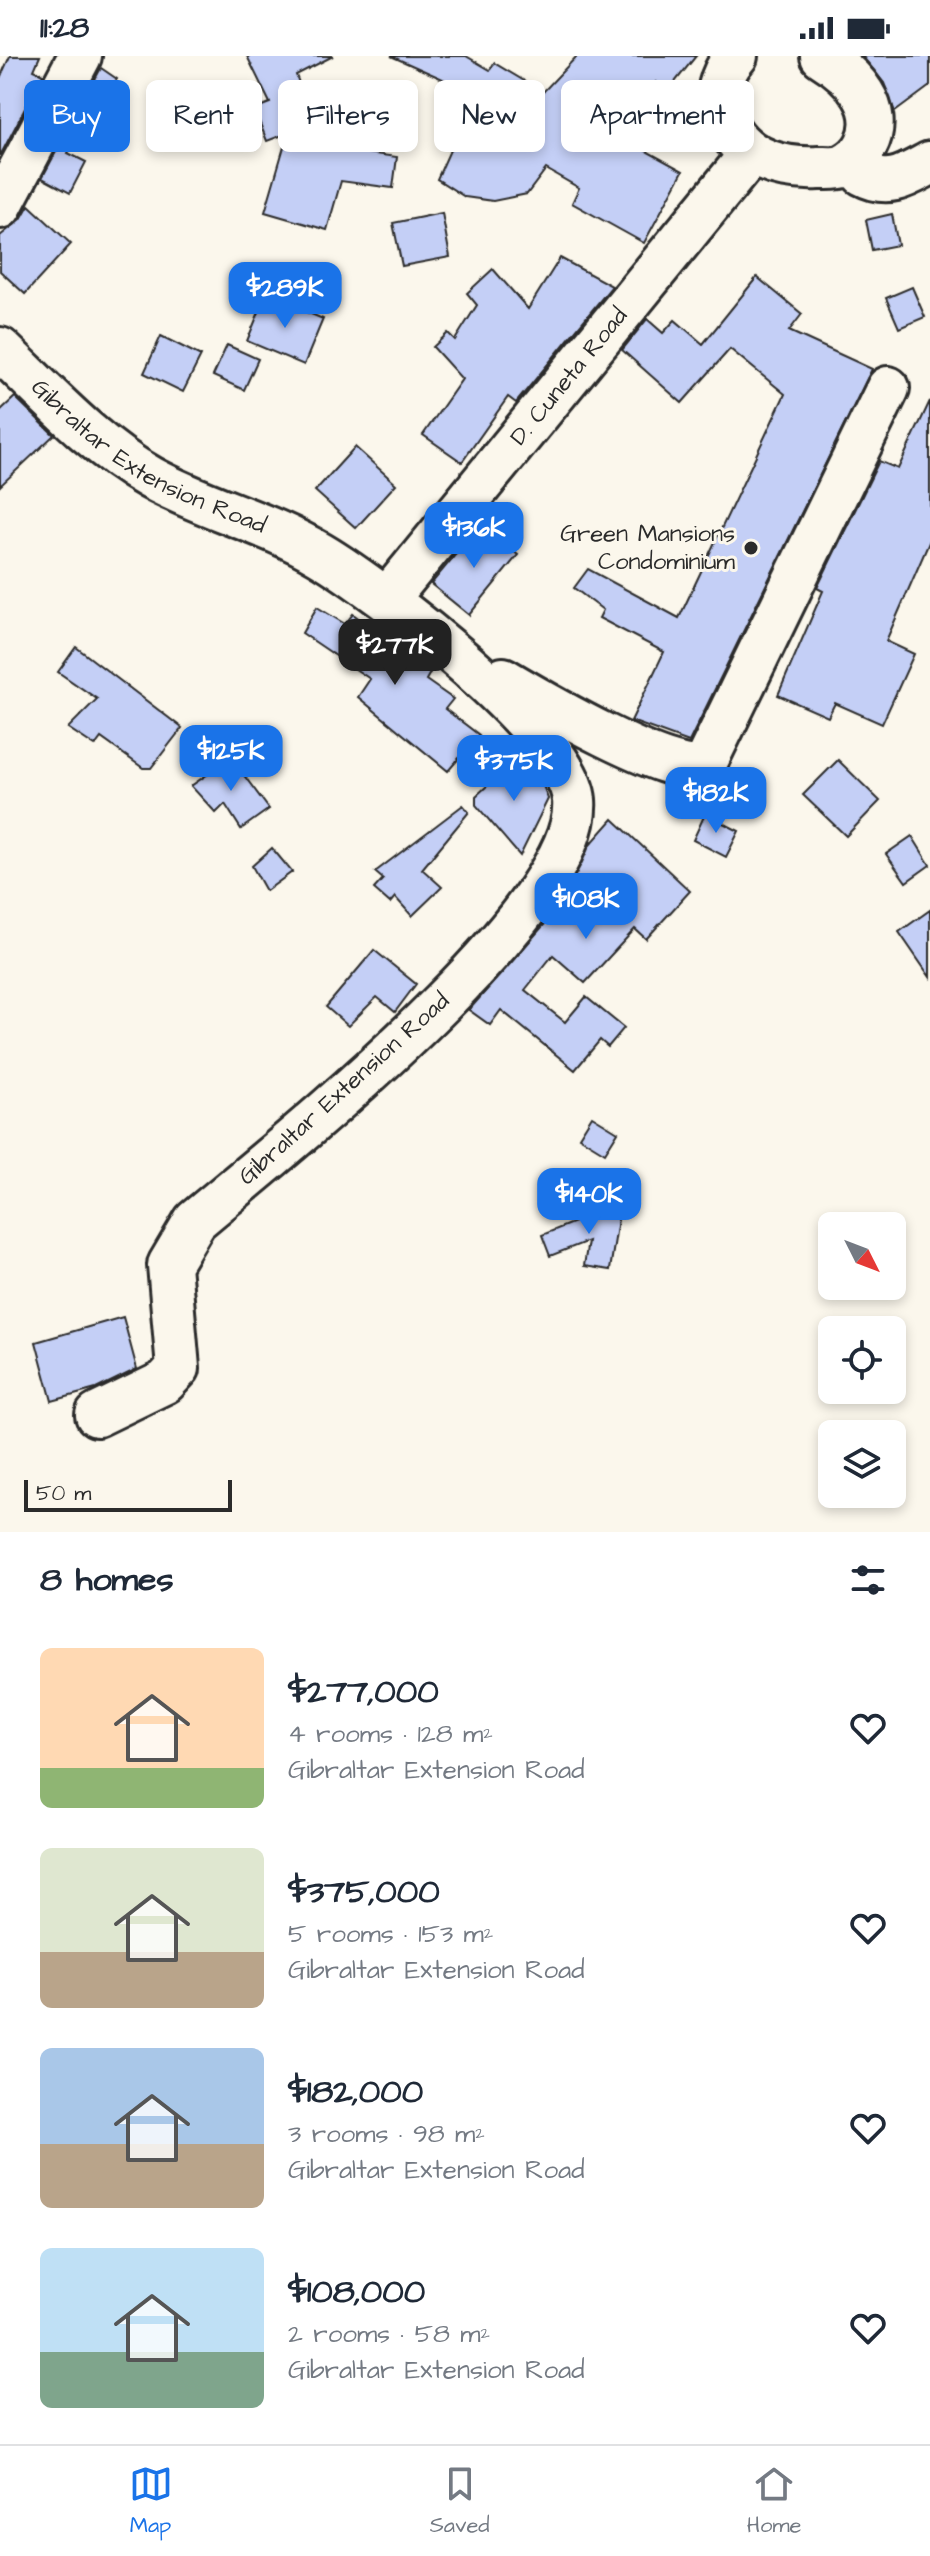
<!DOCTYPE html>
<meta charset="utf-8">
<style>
:root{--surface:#fff;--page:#f2f2f3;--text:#1f2937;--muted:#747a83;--line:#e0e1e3;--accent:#1a73e8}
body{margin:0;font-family:"Architects Daughter",sans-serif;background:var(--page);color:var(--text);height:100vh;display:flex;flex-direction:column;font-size:30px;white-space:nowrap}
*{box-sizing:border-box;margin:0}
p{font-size:26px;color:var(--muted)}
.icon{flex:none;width:44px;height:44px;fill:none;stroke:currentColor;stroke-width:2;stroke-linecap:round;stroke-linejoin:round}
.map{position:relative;height:1476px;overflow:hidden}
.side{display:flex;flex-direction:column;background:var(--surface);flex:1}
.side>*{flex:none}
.guide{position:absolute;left:24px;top:24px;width:882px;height:72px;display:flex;gap:16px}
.needle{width:52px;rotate:132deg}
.fabs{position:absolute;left:818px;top:1156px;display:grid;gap:16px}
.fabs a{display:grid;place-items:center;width:88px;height:88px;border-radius:12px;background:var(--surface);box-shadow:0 4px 12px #0003;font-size:40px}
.scale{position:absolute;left:24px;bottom:20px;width:208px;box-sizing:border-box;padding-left:8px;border:4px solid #2b2b2b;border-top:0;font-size:22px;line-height:28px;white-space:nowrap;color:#2b2b2b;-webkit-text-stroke:6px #fbf7ec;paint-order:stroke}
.price{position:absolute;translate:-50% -68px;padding:0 18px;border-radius:16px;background:var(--accent);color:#fff;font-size:26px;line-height:52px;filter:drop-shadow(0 2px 4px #0008)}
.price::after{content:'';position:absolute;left:50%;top:48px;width:24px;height:18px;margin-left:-12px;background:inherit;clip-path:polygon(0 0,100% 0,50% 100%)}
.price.current{background:#222;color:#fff}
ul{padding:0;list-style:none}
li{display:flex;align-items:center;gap:24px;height:200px;padding:0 40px}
li span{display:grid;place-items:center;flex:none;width:224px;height:160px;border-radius:12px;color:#555}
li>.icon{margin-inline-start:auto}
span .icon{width:96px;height:96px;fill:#fffc;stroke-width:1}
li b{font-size:34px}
h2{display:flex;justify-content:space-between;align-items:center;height:96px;padding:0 40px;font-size:34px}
.pill{padding:0 28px;border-radius:12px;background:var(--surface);box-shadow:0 4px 12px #0003;font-size:28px;line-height:72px}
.pill.current{background:var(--accent);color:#fff}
.status{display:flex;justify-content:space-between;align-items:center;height:56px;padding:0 40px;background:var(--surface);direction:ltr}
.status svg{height:22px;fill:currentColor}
.dock{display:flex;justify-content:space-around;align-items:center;height:112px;border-top:2px solid var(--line);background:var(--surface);font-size:22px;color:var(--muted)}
.dock a{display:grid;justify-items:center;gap:4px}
.dock .current{color:var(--accent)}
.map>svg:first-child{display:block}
.building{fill:#c4cff6;stroke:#2b2b2b;stroke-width:2}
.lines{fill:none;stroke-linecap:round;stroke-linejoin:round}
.minor-casing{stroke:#2b2b2b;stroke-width:48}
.minor{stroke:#fbf7ec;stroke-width:42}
.poi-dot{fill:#2b2b2b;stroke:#fbf7ec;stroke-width:3}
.labels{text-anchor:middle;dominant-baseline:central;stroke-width:6;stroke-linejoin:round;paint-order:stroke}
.street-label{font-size:24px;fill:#2b2b2b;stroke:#fbf7ec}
.poi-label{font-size:24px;fill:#2b2b2b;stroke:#fbf7ec;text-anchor:end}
</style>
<div class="status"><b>11:28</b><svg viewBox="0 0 49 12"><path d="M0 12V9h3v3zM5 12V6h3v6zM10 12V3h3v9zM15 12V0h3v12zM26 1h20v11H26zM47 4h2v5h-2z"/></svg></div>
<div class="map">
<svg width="930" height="1476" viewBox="0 0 930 1476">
<rect width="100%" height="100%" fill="#fbf7ec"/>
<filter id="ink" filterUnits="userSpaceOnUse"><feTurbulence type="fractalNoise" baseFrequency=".0125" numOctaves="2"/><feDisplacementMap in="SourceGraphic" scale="16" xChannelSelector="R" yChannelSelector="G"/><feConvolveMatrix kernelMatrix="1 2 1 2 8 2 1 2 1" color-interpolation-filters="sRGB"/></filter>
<g filter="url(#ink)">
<g class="building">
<path d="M10 0H40L34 14 43 18 0 100V22Z"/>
<path d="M247 0H333L296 19 320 83 368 22 393 42 352 95 397 101 393 132 341 125 327 174 265 156 288 77 267 85 254 53 270 47Z"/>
<path d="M391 0H466L490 14 494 7 543 36 577 0H696L667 36 656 26 617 79 683 115 644 187 572 147 579 132 546 113 527 138 493 145 465 141 437 123 473 43 452 31 454 28Z"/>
<path d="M862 0H930V30L895 56 884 27Z"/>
<path d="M101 12 117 23 93 60 89 57 68 97 86 106 70 137 42 122Z"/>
<path d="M29 149 71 188 25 238 0 215V180L21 163Z"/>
<path d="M442 157 450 201 402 210 393 167Z"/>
<path d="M892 158 898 189 872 194 866 164Z"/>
<path d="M560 202 612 230 516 347 508 341 462 406 423 379 462 323 433 291 448 277 455 284 477 249 467 237 493 213 528 253Z"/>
<path d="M757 221 802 258 789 275 872 313 689 686 631 665 664 596 599 562 603 554 574 532 588 513 679 562 785 338 730 293 682 347 622 294 647 263 663 277 675 264 703 288Z"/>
<path d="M912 231 925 261 899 272 886 242Z"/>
<path d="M266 239 323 263 304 309 247 285Z"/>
<path d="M161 280 201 300 183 336 144 317Z"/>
<path d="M227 289 258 303 244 334 213 320Z"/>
<path d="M15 341 54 379 0 430V355Z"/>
<path d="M930 345V484L886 585 914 598 882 668 835 647 828 661 778 639 823 535 817 532 879 405 898 413Z"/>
<path d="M355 391 396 428 356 472 315 435Z"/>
<path d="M480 469 518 499 469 559 431 528Z"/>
<path d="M317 551 345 568 353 558 430 617 426 624 453 643 445 653 479 679 448 715 358 641 370 623 302 577Z"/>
<path d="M76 591 182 672 151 712H143L101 682 95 690 68 672 97 643 58 616Z"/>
<path d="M522 698 542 727 548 743 520 800 476 749V740Z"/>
<path d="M231 702 269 753 241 773 225 748 216 757 191 730Z"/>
<path d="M838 704 880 745 846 780 803 739Z"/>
<path d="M463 749 469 756 422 813 442 831 412 860 395 841 390 847 374 833 383 823 375 816Z"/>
<path d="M705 758 739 775 726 801 693 784Z"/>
<path d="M613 763 690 835 646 883 635 873 585 927 553 899 525 934 565 966 586 941 624 972 608 991 600 984 575 1014 501 954 490 969 469 954 559 852 557 849 589 790Z"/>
<path d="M912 780 930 809 906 826 886 798Z"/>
<path d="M272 792 292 816 266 835 252 810Z"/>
<path d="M930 854V921L899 876Z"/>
<path d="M374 894 416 928 395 956 377 941 348 970 326 951Z"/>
<path d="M592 1060 618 1076 605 1097 579 1081Z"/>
<path d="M594 1147 620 1151 610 1214 584 1210 588 1185 550 1200 542 1179 592 1159Z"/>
<path d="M123 1261 137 1313 96 1333 52 1345 36 1286Z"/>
</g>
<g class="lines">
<defs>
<g id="minor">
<path d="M736 0C722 16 713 41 723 62 740 102 779 114 819 112 827 112 837 113 844 110 854 105 861 99 866 89 885 52 853 19 822 0"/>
<path d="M861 99 863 118C889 132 906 120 930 107"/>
<path d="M0 151 80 0"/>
<path id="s1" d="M0 293C47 338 94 390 151 422 205 452 267 466 320 498 379 533 568 677 574 744 584 853 278 1095 195 1165L169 1209 178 1312 165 1326 97 1359"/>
<path id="s2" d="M388 542 751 98"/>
<path d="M503 623C535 642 674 724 704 710L888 332"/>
</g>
</defs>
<use href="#minor" class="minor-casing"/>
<use href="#minor" class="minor"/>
</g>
</g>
<circle class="poi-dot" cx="751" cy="492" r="8"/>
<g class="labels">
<g class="street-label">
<text stroke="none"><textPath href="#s2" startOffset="286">D. Cuneta Road</textPath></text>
<text stroke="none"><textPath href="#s1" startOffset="186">Gibraltar Extension Road</textPath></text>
<text transform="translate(344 1033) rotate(-42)">Gibraltar Extension Road</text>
</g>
<g class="poi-label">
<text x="735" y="478">Green Mansions<tspan x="735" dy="28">Condominium</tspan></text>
</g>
</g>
</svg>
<div class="fabs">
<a><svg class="needle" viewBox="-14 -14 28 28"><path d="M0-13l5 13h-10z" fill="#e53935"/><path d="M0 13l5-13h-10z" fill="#747a83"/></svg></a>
<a><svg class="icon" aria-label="locate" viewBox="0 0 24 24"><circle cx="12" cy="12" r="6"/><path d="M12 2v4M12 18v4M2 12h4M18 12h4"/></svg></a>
<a><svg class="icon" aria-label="layers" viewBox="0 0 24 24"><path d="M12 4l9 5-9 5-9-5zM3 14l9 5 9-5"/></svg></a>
</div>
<div class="scale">50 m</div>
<b class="price" style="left:285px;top:274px">$289K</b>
<b class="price" style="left:474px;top:514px">$136K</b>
<b class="price current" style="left:395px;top:631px">$277K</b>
<b class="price" style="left:231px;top:737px">$125K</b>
<b class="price" style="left:514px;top:747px">$375K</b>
<b class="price" style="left:716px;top:779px">$182K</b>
<b class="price" style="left:586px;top:885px">$108K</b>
<b class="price" style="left:589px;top:1180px">$140K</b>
<div class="guide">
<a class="pill current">Buy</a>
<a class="pill">Rent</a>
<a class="pill">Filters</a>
<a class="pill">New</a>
<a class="pill">Apartment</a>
</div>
</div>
<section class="side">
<h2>8 homes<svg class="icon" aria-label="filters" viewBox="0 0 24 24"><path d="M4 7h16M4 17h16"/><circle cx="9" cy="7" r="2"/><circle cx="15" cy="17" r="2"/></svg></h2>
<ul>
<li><span style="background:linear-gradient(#ffd9b3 75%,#8fb573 0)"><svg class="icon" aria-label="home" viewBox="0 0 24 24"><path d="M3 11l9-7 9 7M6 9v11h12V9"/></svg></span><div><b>$277,000</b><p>4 rooms · 128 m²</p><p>Gibraltar Extension Road</p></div><svg class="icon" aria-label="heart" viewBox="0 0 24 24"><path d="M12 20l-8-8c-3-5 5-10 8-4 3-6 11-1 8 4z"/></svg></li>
<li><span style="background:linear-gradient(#dfe7d0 65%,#b9a48a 0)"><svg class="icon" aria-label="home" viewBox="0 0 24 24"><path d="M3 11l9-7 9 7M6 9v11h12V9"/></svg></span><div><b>$375,000</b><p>5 rooms · 153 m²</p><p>Gibraltar Extension Road</p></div><svg class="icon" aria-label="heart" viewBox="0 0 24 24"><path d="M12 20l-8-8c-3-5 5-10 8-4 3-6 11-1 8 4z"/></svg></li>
<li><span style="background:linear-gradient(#a9c7e8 60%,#b9a48a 0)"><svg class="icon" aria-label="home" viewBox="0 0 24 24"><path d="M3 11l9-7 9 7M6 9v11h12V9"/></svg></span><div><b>$182,000</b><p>3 rooms · 98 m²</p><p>Gibraltar Extension Road</p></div><svg class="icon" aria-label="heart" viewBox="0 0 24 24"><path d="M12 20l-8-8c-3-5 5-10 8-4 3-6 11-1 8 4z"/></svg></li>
<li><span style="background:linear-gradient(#bfe0f5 65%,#7fa58c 0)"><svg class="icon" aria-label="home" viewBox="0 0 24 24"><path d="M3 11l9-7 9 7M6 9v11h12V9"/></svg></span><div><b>$108,000</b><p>2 rooms · 58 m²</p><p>Gibraltar Extension Road</p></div><svg class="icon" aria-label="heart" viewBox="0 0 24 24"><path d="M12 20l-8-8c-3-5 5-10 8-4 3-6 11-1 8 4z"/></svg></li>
</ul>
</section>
<nav class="dock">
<a class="current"><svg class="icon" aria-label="map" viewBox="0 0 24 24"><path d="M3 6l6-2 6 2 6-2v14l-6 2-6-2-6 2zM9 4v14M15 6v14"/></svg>Map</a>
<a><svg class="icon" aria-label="saved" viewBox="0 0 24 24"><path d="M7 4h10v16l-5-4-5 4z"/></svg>Saved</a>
<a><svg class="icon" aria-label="home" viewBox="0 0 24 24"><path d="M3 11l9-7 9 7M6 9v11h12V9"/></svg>Home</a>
</nav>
